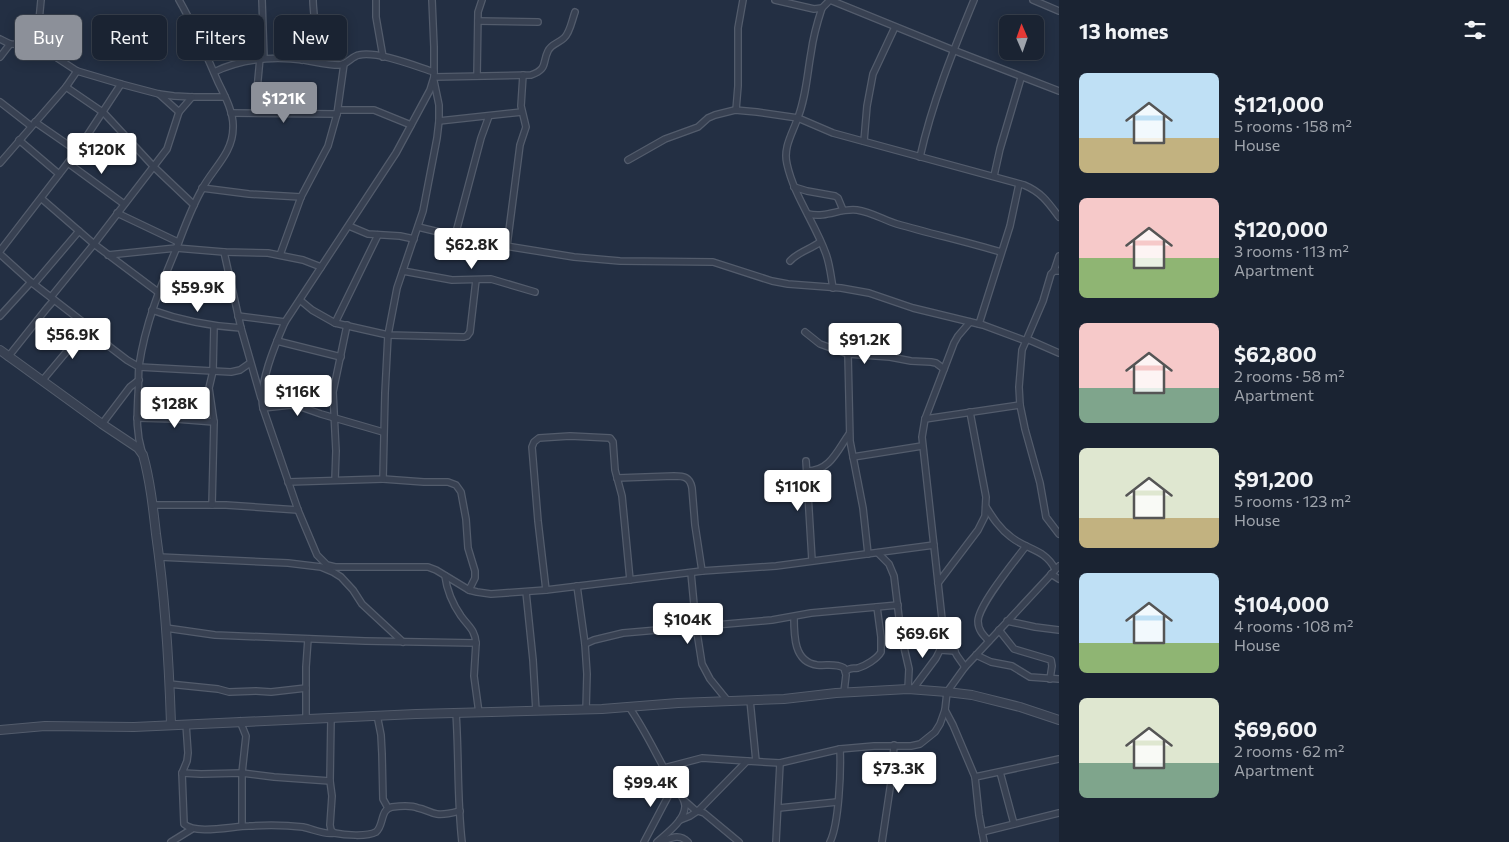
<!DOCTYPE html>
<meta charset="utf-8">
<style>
:root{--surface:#1a2332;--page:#272f3e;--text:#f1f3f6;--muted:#9fa4ac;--line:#38404d;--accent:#8c9099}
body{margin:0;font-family:Commissioner,sans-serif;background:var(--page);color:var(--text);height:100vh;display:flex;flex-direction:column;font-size:19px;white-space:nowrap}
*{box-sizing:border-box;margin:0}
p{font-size:16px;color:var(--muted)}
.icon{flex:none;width:28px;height:28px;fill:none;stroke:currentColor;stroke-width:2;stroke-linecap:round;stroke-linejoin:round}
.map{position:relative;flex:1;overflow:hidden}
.side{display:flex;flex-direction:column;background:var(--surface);width:450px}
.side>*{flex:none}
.hud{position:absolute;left:15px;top:15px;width:475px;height:45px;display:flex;gap:10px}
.needle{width:32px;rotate:358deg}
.tools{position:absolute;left:999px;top:15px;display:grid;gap:10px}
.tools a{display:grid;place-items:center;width:45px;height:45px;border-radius:8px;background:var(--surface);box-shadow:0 2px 12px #0003,0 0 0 1px var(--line);font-size:25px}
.price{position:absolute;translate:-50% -42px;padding:0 11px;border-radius:5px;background:#fff;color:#222;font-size:16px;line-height:32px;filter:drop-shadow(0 1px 2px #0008)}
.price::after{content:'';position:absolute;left:50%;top:30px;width:15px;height:11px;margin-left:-8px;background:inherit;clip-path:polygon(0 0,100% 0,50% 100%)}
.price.on{background:var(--accent);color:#fff}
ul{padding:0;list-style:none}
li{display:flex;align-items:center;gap:15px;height:125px;padding:0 20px}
li span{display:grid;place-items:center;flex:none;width:140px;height:100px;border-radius:8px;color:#555}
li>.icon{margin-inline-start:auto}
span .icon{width:60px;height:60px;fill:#fffc;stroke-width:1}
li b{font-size:21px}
h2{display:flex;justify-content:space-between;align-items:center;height:60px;padding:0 20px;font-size:21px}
.pill{padding:0 18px;border-radius:8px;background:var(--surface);box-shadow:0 2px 12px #0003,0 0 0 1px var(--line);font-size:18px;line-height:45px}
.pill.on{background:var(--accent);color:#fff}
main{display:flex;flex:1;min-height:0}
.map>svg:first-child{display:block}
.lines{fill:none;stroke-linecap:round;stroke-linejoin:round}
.minor-casing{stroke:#535c6c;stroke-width:8}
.tertiary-casing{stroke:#535c6c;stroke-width:10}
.minor{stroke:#384152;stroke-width:5.5}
.tertiary{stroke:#384152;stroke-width:8}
</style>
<main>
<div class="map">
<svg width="1059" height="842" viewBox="0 0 1059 842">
<rect width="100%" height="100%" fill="#232f43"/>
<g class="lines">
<defs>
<g id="minor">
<path d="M262 0 264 58"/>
<path d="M376 0V17L383 57"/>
<path d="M432 0 434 47V77L430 90 396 153 285 322C275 345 258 385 263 408L298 510 317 555 327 565 335 567H428L436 570 469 590 477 592 491 594 546 590 702 571 776 566 934 545"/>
<path d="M775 0 814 9 822 8 830 0 953 50 1059 91"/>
<path d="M1033 0 1059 11"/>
<path d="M822 8C817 23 813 38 811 53 807 75 806 98 797 120 792 134 783 148 787 164 794 196 815 223 826 254 830 265 831 277 833 288"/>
<path d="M478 21 538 22"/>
<path d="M0 39 10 44 34 45 42 48 77 71 121 84 159 94 174 96 192 97H225"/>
<path d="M34 45 39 21 41 0"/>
<path d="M0 57 10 44"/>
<path d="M302 60C304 57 308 54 310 51 319 39 313 14 313 0"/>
<path d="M214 72C243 58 273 56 304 60 316 62 328 65 339 65 347 65 352 56 359 55 378 51 415 66 434 72"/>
<path d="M477 76 478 12 482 0"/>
<path d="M434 77 531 75C548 69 542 63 548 51 551 44 559 43 564 38 570 33 572 20 575 12"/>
<path d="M66 87 104 113 154 167 194 205"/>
<path d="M159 94 179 112"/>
<path d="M0 102 31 126"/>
<path d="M338 110H374L411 125"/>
<path d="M736 110 738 86V28L743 0"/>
<path d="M255 112 260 58"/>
<path d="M231 113 337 114"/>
<path d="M439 121 522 112"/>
<path d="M35 122 77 151"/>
<path d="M19 140 59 174"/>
<path d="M864 141 867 106 873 74 895 27"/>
<path d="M920 157C932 103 953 51 974 0"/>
<path d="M628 160 665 139 698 127 708 118 715 115 735 110 757 112 798 118 833 133 1024 185C1041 192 1048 202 1059 217"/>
<path d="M0 163 66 87 77 71"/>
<path d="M68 163 124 204"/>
<path d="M994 176 1000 149 1021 78"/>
<path d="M794 187 807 191 835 196 838 198 843 210"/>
<path d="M202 188 249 194 301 197"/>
<path d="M42 199 94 244 158 292"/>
<path d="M117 213 178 242"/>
<path d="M808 214C828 218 839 208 857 210 871 212 884 220 897 224 932 234 967 242 1001 252"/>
<path d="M349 226 368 234 400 236 414 239"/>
<path d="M418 227 481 242 574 257 620 261 713 262 772 281 788 284 841 288 869 293 913 308 983 325 1026 341"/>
<path d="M455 236 481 138 489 116"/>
<path d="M507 246 520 145 526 127 521 106 523 75"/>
<path d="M0 251 77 151 121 84"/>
<path d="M224 252 241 328 261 398"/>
<path d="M0 254 31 282 88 326 110 347 127 360 139 367 231 372 240 370 250 363"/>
<path d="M108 255 176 248 224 252 268 253 303 260 321 267"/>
<path d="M280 255 301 197 328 146 337 114 344 64"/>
<path d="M790 261C798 252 811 249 820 242"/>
<path d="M403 271 452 280 491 279 535 292"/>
<path d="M1054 271 1059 256"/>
<path d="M1059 271H1054L1051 274 1043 301 1022 350 1019 387 1020 405 1025 429 1040 483 1046 517 1059 534"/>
<path d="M34 284 79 231"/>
<path d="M51 297 94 244 167 149 179 112 192 97"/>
<path d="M300 300 312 310 335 323 388 335 464 337 467 336 470 332 476 280"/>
<path d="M152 310C182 321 209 326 241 328"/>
<path d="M0 316 31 282"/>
<path d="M238 316 285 322"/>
<path d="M335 323 378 235"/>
<path d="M979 324 1010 226 1019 184"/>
<path d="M805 332 820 344 848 354 890 357 911 361 931 362 936 363 944 369"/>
<path d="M1027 339 1059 353"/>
<path d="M277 341 341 357"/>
<path d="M848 354 850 441 863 508 868 554"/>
<path d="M8 357 47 308 54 300"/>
<path d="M42 381 88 326"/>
<path d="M263 408 291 405 301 407 321 414 383 432"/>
<path d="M137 418 176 419 214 422"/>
<path d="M925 419 1020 405"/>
<path d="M102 424 130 387 139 380"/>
<path d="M142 452C136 432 137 417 138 396 139 386 138 376 139 366 145 324 161 285 177 247 184 228 191 209 201 191 211 170 233 154 233 128 234 113 225 96 218 82 206 54 194 26 179 0"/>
<path d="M853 457 922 446"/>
<path d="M806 461 812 560"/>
<path d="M807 471C830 471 837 451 849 434"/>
<path d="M617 478 674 476C684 476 690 477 692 488L695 525 702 571"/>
<path d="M383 479 424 482H448L456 485 461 492 466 519 468 548 475 571V578L469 590"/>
<path d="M335 480 336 451 333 392 347 325"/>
<path d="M288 482 383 479 385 393 388 335 397 288 423 211 437 138 439 121V105L434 81"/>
<path d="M152 505H226L298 510"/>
<path d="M212 505 214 422 209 388 213 371 214 326"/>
<path d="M986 507C993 518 1000 529 1011 537 1027 550 1045 549 1055 569"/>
<path d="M878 553 889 564 894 576 901 634 909 669 908 689"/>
<path d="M159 557 288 563 321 567 333 572 341 577 353 590 362 604 403 642"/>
<path d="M691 573 696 626 702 664 710 679 727 700"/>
<path d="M1051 574 1059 579"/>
<path d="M445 576C447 591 452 603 461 616 469 627 475 630 476 643"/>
<path d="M938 583 978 530 985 516 986 497 970 412"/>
<path d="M577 586 585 644 587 674 586 710"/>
<path d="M546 590 538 521 532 447 534 442 539 438 570 436 610 438 613 442 615 470 622 496 630 580"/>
<path d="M526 592 533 660 536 711"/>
<path d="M794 617C794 636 794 662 817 665 827 666 835 663 844 668L846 675 844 692"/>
<path d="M1007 621 1035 627 1059 630"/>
<path d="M166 628 215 635 365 641 476 643 474 676 479 713"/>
<path d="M999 630 1014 649 1051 660 1052 666 1050 679"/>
<path d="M989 641C983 635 978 630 978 621 979 604 1015 561 1026 546"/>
<path d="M585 644 594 640 623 633 772 620 811 613 898 605"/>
<path d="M940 650 955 651"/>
<path d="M976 655 991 662 1012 666 1030 677 1059 679"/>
<path d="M965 667C954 653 946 637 942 619L922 437 925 419 954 343 958 336 970 322"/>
<path d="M846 671C851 667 853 669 858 668 865 666 877 659 881 652V637L877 607"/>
<path d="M169 684 218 689 229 692 256 691 271 692 306 688"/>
<path d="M913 689 936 658 947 636"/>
<path d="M750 700 756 761"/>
<path d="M629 707C646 731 658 759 673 784 677 790 686 799 685 807 684 821 667 833 657 842"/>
<path d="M945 710 953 725 975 777 979 815 984 842"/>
<path d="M456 713C459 756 457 799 462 842"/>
<path d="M377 715 381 735 382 754 383 799 388 808"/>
<path d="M331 718 330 781 332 796 330 825 331 830 334 833C344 835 367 837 376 832 384 826 380 809 392 807 400 806 411 805 418 808 425 809 430 813 437 814 445 815 452 813 460 811"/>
<path d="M306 719V667L308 639"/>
<path d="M240 721 246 736 242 773V826"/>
<path d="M186 724 188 753 187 761 182 773 184 824C196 835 233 826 249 826 267 825 285 825 303 827 313 829 324 835 334 833"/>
<path d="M664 768 702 758 747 761"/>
<path d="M1000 772 1014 824"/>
<path d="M182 773 201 774 242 773 274 777 330 781"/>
<path d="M975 777 1059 759"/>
<path d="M686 802 695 810 704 813 739 842"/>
<path d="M779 808 837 802"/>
<path d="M680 820 690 816 699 810 747 761 780 763 840 749 874 746H911L920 744 935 732 940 724 945 710 947 692 965 667 1059 566"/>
<path d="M982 832 1059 813"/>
<path d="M171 842 192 829"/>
<path d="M644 842 674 785"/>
<path d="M661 842C671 838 679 833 688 842"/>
<path d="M776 842 780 763"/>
<path d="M830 842C839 824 841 771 840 749"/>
<path d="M882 842 892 775 894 745"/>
</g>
<g id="tertiary">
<path d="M0 350 102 424 138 448 143 455C150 480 153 507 156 534 165 597 169 661 171 724"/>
<path d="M0 730 45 726 134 727 416 714 602 709 678 703 784 699 836 693 908 689 947 692 972 695 1020 707 1059 720"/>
</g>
</defs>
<use href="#minor" class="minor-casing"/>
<use href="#tertiary" class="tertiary-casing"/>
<use href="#minor" class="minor"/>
<use href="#tertiary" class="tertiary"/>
</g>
</svg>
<div class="tools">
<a><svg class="needle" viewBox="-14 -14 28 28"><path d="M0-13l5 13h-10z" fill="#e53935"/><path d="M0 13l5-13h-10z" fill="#9fa4ac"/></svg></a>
</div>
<b class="price on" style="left:284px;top:124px">$121K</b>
<b class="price" style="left:102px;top:175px">$120K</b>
<b class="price" style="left:472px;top:270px">$62.8K</b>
<b class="price" style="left:198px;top:313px">$59.9K</b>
<b class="price" style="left:73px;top:360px">$56.9K</b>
<b class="price" style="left:865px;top:365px">$91.2K</b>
<b class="price" style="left:298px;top:417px">$116K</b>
<b class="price" style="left:175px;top:429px">$128K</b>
<b class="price" style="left:798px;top:512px">$110K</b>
<b class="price" style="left:688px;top:645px">$104K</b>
<b class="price" style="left:923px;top:659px">$69.6K</b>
<b class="price" style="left:899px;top:794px">$73.3K</b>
<b class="price" style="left:651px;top:808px">$99.4K</b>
<div class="hud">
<a class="pill on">Buy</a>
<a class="pill">Rent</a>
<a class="pill">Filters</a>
<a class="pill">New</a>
</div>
</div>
<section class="side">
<h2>13 homes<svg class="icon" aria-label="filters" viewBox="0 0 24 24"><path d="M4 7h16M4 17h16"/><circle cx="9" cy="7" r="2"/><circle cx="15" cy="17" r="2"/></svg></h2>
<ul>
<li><span style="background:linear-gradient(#bfe0f5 65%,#c2b280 0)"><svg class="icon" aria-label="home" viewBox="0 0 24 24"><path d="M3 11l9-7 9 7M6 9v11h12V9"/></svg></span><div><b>$121,000</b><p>5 rooms · 158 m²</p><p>House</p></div></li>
<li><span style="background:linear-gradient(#f6c9c9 60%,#8fb573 0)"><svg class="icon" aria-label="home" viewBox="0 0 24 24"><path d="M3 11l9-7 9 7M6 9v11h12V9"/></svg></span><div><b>$120,000</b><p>3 rooms · 113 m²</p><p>Apartment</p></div></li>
<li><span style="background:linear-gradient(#f6c9c9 65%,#7fa58c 0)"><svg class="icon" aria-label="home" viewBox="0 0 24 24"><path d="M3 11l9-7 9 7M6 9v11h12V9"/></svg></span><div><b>$62,800</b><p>2 rooms · 58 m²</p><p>Apartment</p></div></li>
<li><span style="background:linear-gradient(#dfe7d0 70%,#c2b280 0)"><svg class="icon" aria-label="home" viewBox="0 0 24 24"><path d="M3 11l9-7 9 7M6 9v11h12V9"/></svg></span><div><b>$91,200</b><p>5 rooms · 123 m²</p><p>House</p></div></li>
<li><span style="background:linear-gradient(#bfe0f5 70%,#8fb573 0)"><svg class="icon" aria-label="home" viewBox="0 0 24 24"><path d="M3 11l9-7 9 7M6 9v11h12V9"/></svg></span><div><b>$104,000</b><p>4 rooms · 108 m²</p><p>House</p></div></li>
<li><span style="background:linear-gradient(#dfe7d0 65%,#7fa58c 0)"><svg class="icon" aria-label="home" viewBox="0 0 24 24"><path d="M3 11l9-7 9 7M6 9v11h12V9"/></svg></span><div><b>$69,600</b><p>2 rooms · 62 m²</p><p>Apartment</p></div></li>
</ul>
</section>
</main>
